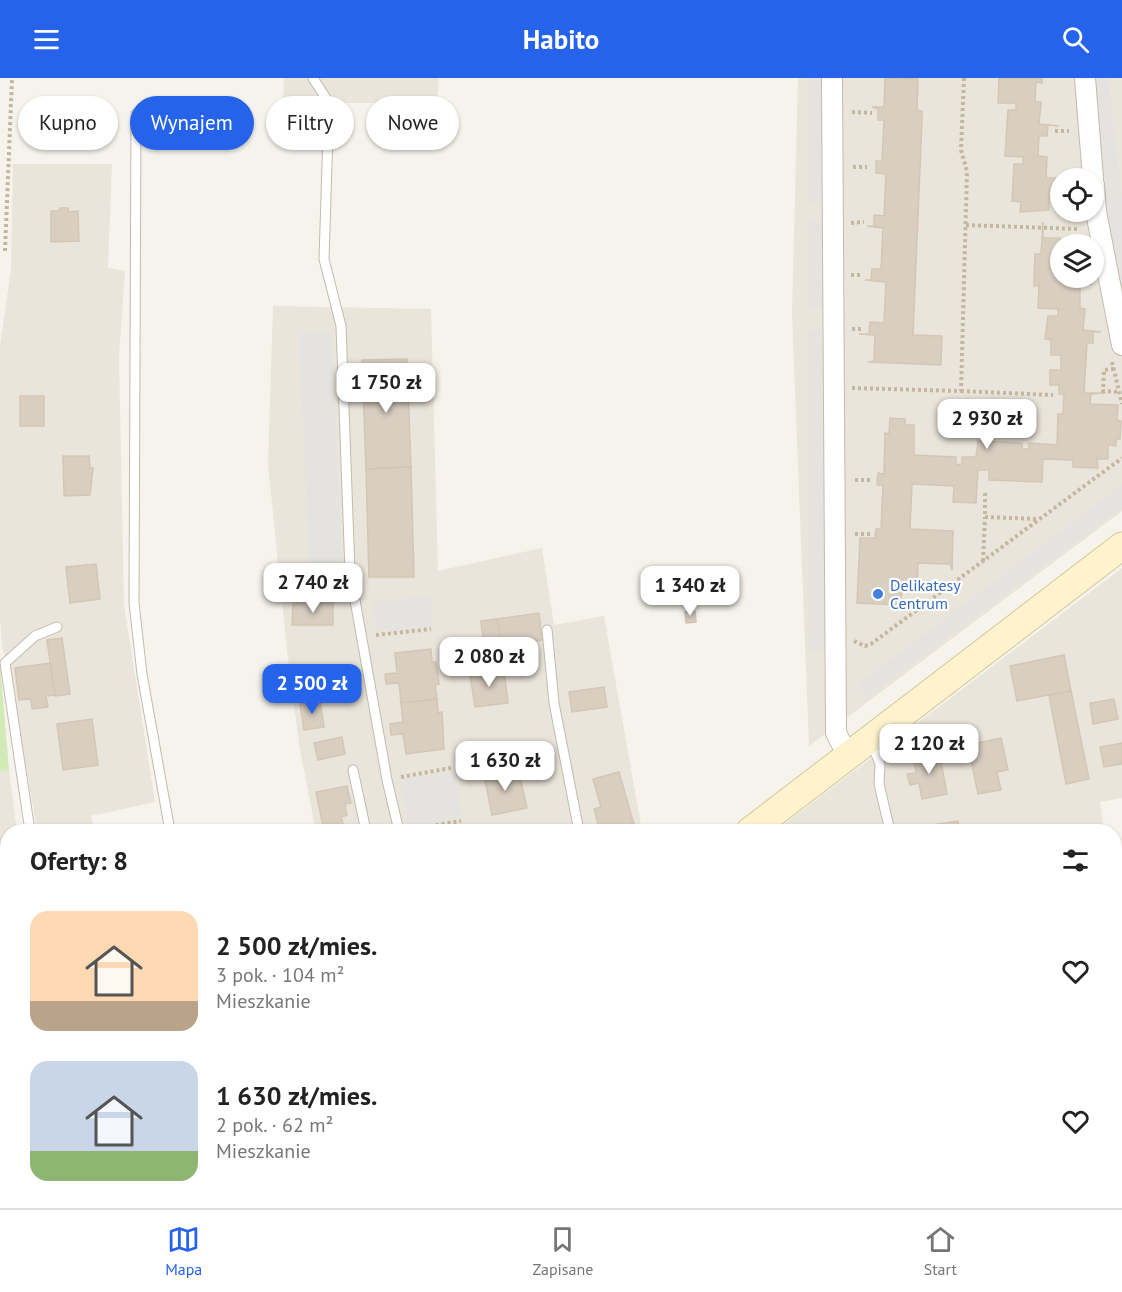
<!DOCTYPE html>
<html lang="pl">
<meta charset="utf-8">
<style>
:root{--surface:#fff;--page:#f6f6f6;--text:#222;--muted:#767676;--line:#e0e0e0;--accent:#2563eb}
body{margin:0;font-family:"PT Sans",sans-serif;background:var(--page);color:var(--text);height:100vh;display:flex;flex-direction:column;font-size:22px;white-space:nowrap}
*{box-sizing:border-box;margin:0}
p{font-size:20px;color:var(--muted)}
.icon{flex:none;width:33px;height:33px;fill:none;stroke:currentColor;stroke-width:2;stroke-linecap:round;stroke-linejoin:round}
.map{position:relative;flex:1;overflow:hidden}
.drawer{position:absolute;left:0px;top:746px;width:1122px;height:386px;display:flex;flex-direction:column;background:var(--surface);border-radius:24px 24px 0 0;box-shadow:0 2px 4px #0004}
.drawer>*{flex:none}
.guide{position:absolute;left:18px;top:18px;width:600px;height:54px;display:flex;gap:12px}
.buttons{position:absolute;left:1050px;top:90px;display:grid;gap:12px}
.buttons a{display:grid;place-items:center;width:54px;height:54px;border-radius:50%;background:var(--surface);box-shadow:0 2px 4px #0004;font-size:30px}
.price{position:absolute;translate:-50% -51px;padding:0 14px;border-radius:12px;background:#fff;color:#222;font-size:20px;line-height:39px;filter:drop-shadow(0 2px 3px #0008)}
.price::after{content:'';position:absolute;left:50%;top:36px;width:18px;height:14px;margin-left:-9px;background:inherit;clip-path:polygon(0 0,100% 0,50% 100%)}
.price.active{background:var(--accent);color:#fff}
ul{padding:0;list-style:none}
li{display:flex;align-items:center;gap:18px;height:150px;padding:0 30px}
li span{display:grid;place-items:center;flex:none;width:168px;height:120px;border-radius:18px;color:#555}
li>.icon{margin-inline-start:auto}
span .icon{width:72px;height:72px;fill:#fffc;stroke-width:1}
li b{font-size:26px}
h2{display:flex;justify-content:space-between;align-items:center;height:72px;padding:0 30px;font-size:26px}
.tag{padding:0 21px;border-radius:27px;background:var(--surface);box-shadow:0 2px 4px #0004;font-size:21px;line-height:54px}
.tag.active{background:var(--accent);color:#fff}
header{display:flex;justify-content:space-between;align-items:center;height:78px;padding:0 30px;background:var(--accent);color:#fff;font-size:27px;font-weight:700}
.tabs{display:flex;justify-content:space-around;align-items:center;height:84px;border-top:2px solid var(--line);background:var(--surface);font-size:16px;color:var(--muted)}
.tabs a{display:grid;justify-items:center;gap:3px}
.tabs .active{color:var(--accent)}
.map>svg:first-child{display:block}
.residential{fill:#eae5da;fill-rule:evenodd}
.green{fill:#d2eab5}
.parking{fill:#e5e3e0}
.building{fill:#d8cfc1;stroke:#d3c7b4;stroke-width:1.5}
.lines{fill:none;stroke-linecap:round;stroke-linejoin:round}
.lane-casing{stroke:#c2bbae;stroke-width:11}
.street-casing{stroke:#c2bbae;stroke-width:22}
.secondary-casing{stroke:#d6c79b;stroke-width:29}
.path{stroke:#c4b79f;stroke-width:4;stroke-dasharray:3 3;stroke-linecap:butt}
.lane{stroke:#fff;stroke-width:9}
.street{stroke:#fff;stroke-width:20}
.secondary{stroke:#fff3cd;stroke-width:27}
.shop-dot{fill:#3f7fe0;stroke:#fff;stroke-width:2}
.labels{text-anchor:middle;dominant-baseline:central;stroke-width:4.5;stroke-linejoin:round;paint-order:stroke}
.shop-label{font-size:16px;fill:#366cbe;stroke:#fff;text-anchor:start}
</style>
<header><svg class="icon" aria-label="menu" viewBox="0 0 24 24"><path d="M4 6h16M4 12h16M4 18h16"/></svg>Habito<svg class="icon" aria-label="search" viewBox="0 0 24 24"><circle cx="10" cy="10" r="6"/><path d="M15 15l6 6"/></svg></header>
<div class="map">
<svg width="1122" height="1130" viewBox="0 0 1122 1130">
<rect width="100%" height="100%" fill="#f6f3ec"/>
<g class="residential">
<path d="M284 0H439L437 25H283Z"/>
<path d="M798 0H1122V433L809 668 792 236ZM1060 100H1094V134H1060ZM1060 166H1094V200H1060Z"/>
<path d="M13 86H112L108 190 125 193 119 278 124 527 155 724 91 738 95 753H37L11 599 2 568 0 540V268L11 191Z"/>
<path d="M273 228 431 231 438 493 542 470 554 547 604 538 642 753H316L300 672 287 573 268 386Z"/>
<path d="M1122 490V720L1100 724 1104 753H775Z"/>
<path d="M9 692 17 753H8L7 844 0 846V693Z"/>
<path d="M0 938 8 959V1124H122V1130H0Z"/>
<path d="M140 1124H238L229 1130H142Z"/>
<path d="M291 1124H596L587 1130H282Z"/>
<rect x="933" y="1124" width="81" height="6"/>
</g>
<g class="green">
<path d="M0 585 9 692 0 693Z"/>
<path d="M7 862H8L7 959 0 938V864Z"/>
</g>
<g class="parking">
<path d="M808 0H823V123L808 124Z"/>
<path d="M1092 0H1108L1122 120V219L1104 120Z"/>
<path d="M807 144H823L824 230H809Z"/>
<path d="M824 251 826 572 809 573V253Z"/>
<path d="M331 254 343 503 310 504 299 256Z"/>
<path d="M1122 407V430L867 619 857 607Z"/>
<path d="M430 518 433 548 376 553 373 524Z"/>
<path d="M454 693 462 740 409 750 400 702Z"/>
</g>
<g class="building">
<path d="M885 0 918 1 917 32 922 33V42L913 257 942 258 941 287 868 284 874 283 875 257 859 256H869L870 244 884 245 886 204 865 202H871L872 191H881L883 150 867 148H874V137L884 138 886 96 876 95V83H882L884 42H878V31L872 29H884Z"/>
<path d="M999 0H1042V5L1036 4 1035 24H1041L1039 46 1059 48 1048 47 1047 58H1039L1038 78 1047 79 1046 100H1065L1055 102V113H1049V132L1020 134 1021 124 1012 123 1014 86H1023V79L1005 78 1008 32H1016V25H998Z"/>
<path d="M60 130H68L69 134 78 133 79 163 51 164V133H58Z"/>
<path d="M1043 144V160H1060V164H1071L1060 166V200H1086H1075V209H1080V230L1085 231 1083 252 1101 254H1093V265H1087L1084 315H1106L1091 316 1090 326 1118 327 1117 342 1121 343 1120 361H1116V368L1108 367V381H1097L1098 390 1073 389V382L1043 381 1042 404 989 402V392H978L976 425 953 424 954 408 912 406 910 451 953 453 952 492 950 486 918 485 917 507 902 506 901 527 857 525 860 460H875L876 451H881L883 407H877L878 395 884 396 885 355 889 356 890 340 905 341V347H914V377L956 379V387L962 386V379H976L978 363 1022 365V371H1029V365L1057 367 1058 336H1063L1064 316H1059V307H1050V292H1061V277H1051V262L1045 261 1048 238H1058V231L1038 230 1039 207 1034 208 1035 176H1041Z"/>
<path d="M407 281 411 389 366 391 362 282Z"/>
<rect x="20" y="318" width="24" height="30"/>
<path d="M63 378H89L90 390H93L90 417 64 418Z"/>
<path d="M411 389 414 499H369L366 391Z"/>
<path d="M96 486 100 521 70 525 66 489Z"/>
<path d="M293 525H333V547H292Z"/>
<path d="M695 533 696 544 686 545 685 534Z"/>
<path d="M539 535 542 562 501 568 497 541Z"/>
<path d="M497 541 501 568 484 570 481 543Z"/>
<path d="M62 560 70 616 55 618 47 562Z"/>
<path d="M431 571 432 584H436L439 606 435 607 437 621 401 625 399 605 386 606 385 596 397 595 395 575Z"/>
<path d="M1064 577 1071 613 1017 623 1010 588Z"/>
<path d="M50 585 55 617 46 618 48 629 32 631 31 621 19 622 15 590Z"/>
<path d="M504 591 508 625 475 629 470 596Z"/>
<path d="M604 609 607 629 572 634 569 614Z"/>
<path d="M1071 613 1089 701 1066 706 1049 617Z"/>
<path d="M437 621 438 635 442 634 444 671 406 676 403 656 391 657 390 646 403 644 401 625Z"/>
<path d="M1114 621 1118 641 1093 646 1090 625Z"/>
<path d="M320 622 324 649 304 652 300 626Z"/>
<path d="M92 641 98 687 63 692 57 646Z"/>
<path d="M342 659 345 676 318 682 314 665Z"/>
<path d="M1001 660 1008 692 997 694 1001 712 978 716 968 667Z"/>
<path d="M1122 665V686L1104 689 1100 669Z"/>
<path d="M939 673 947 716 922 721 919 705 910 707 907 696 916 695 913 678Z"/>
<path d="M518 690 527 730 492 737 484 697Z"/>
<path d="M619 694 635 750 623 753H600L594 731 601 729 593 701Z"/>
<path d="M347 708 351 725 345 726 347 737 341 739 344 750 324 753 316 714Z"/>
<path d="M958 743 960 753H919L918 749Z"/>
<path d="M8 784V829L2 831 0 787Z"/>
<path d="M8 1068V1106L0 1109V1071Z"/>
<path d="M150 1124H182L183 1126 168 1130H152Z"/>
<path d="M341 1124H353L356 1130H344Z"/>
<path d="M453 1124H466L469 1130H441Z"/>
<rect x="960" y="1124" width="40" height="6"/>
</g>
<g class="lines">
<defs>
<g id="lane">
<path d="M313 0 329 25 324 181 341 248 350 494 387 702 399 753"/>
<path d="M136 36 134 525 142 596 170 753"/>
<path d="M547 552 554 625 579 753"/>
<path d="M871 663 880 686 879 706 890 753"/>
<path d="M353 692 366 753"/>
<path d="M30 753 5 585 35 558 57 549"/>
<path d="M134 1124 135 1130"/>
</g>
<g id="street">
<path d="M832 0 836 655 848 678"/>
<path d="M1085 0 1093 100"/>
<path d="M1094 107 1096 134 1122 267"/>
</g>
<g id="secondary">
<path d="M750 753 1122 468"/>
<path d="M258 1130 267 1124"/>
</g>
</defs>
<use href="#lane" class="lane-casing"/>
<use href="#street" class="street-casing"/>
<use href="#secondary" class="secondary-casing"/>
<g class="path">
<path d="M852 34 872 35"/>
<path d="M1055 53H1069"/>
<path d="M853 89H867"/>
<path d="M851 145 864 144"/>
<path d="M966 147 1079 151"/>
<path d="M5 173 12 0"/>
<path d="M851 197H863"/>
<path d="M1083 205H1092"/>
<path d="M852 251H862"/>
<path d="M1112 284 1122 326"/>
<path d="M1114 291 1104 292 1103 313 1119 314"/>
<path d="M852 310 961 313 967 93 961 72 964 0"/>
<path d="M961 313 1053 317"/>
<path d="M855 402H871"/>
<path d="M985 415V439L1039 441"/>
<path d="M855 456H871"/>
<path d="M983 483 985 439"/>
<path d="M376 557 431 551"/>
<path d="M854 563 865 568 871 566 1122 380"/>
<path d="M401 699 451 690"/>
<path d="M412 751 461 743"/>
</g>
<use href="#lane" class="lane"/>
<use href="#street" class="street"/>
<use href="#secondary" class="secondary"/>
</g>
<circle class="shop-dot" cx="878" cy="516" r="6"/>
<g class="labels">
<g class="shop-label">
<text x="890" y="507">Delikatesy<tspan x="890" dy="18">Centrum</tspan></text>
</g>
</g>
</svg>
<div class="buttons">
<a><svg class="icon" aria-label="locate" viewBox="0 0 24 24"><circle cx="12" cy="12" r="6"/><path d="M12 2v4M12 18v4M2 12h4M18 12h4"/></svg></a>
<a><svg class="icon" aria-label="layers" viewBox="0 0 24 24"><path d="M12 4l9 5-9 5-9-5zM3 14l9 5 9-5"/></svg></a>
</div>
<b class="price" style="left:386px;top:336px">1 750 zł</b>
<b class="price" style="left:987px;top:372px">2 930 zł</b>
<b class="price" style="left:313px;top:536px">2 740 zł</b>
<b class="price" style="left:690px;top:539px">1 340 zł</b>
<b class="price" style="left:489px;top:610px">2 080 zł</b>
<b class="price active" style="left:312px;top:637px">2 500 zł</b>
<b class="price" style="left:929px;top:697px">2 120 zł</b>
<b class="price" style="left:505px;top:714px">1 630 zł</b>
<div class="guide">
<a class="tag">Kupno</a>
<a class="tag active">Wynajem</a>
<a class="tag">Filtry</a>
<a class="tag">Nowe</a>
</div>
<section class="drawer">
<h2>Oferty: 8<svg class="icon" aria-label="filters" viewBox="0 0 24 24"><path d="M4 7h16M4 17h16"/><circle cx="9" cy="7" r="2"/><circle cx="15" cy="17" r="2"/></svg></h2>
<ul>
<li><span style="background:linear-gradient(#ffd9b3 75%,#b9a48a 0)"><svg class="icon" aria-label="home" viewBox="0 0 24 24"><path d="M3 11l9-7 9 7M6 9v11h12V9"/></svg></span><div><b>2 500 zł/mies.</b><p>3 pok. · 104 m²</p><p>Mieszkanie</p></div><svg class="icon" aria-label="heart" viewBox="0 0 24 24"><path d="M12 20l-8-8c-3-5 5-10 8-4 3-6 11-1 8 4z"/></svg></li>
<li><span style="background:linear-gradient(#c9d6e8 75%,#8fb573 0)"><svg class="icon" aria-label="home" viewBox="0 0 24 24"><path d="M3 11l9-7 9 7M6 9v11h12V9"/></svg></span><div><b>1 630 zł/mies.</b><p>2 pok. · 62 m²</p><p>Mieszkanie</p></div><svg class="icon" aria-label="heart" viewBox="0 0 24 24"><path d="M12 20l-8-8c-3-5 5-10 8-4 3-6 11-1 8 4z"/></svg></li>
</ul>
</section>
</div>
<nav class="tabs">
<a class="active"><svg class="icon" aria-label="map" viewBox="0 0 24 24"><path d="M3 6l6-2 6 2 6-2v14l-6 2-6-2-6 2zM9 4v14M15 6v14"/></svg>Mapa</a>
<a><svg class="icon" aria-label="saved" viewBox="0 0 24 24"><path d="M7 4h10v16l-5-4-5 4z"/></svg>Zapisane</a>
<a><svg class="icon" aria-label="home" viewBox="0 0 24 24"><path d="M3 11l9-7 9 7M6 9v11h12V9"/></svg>Start</a>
</nav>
